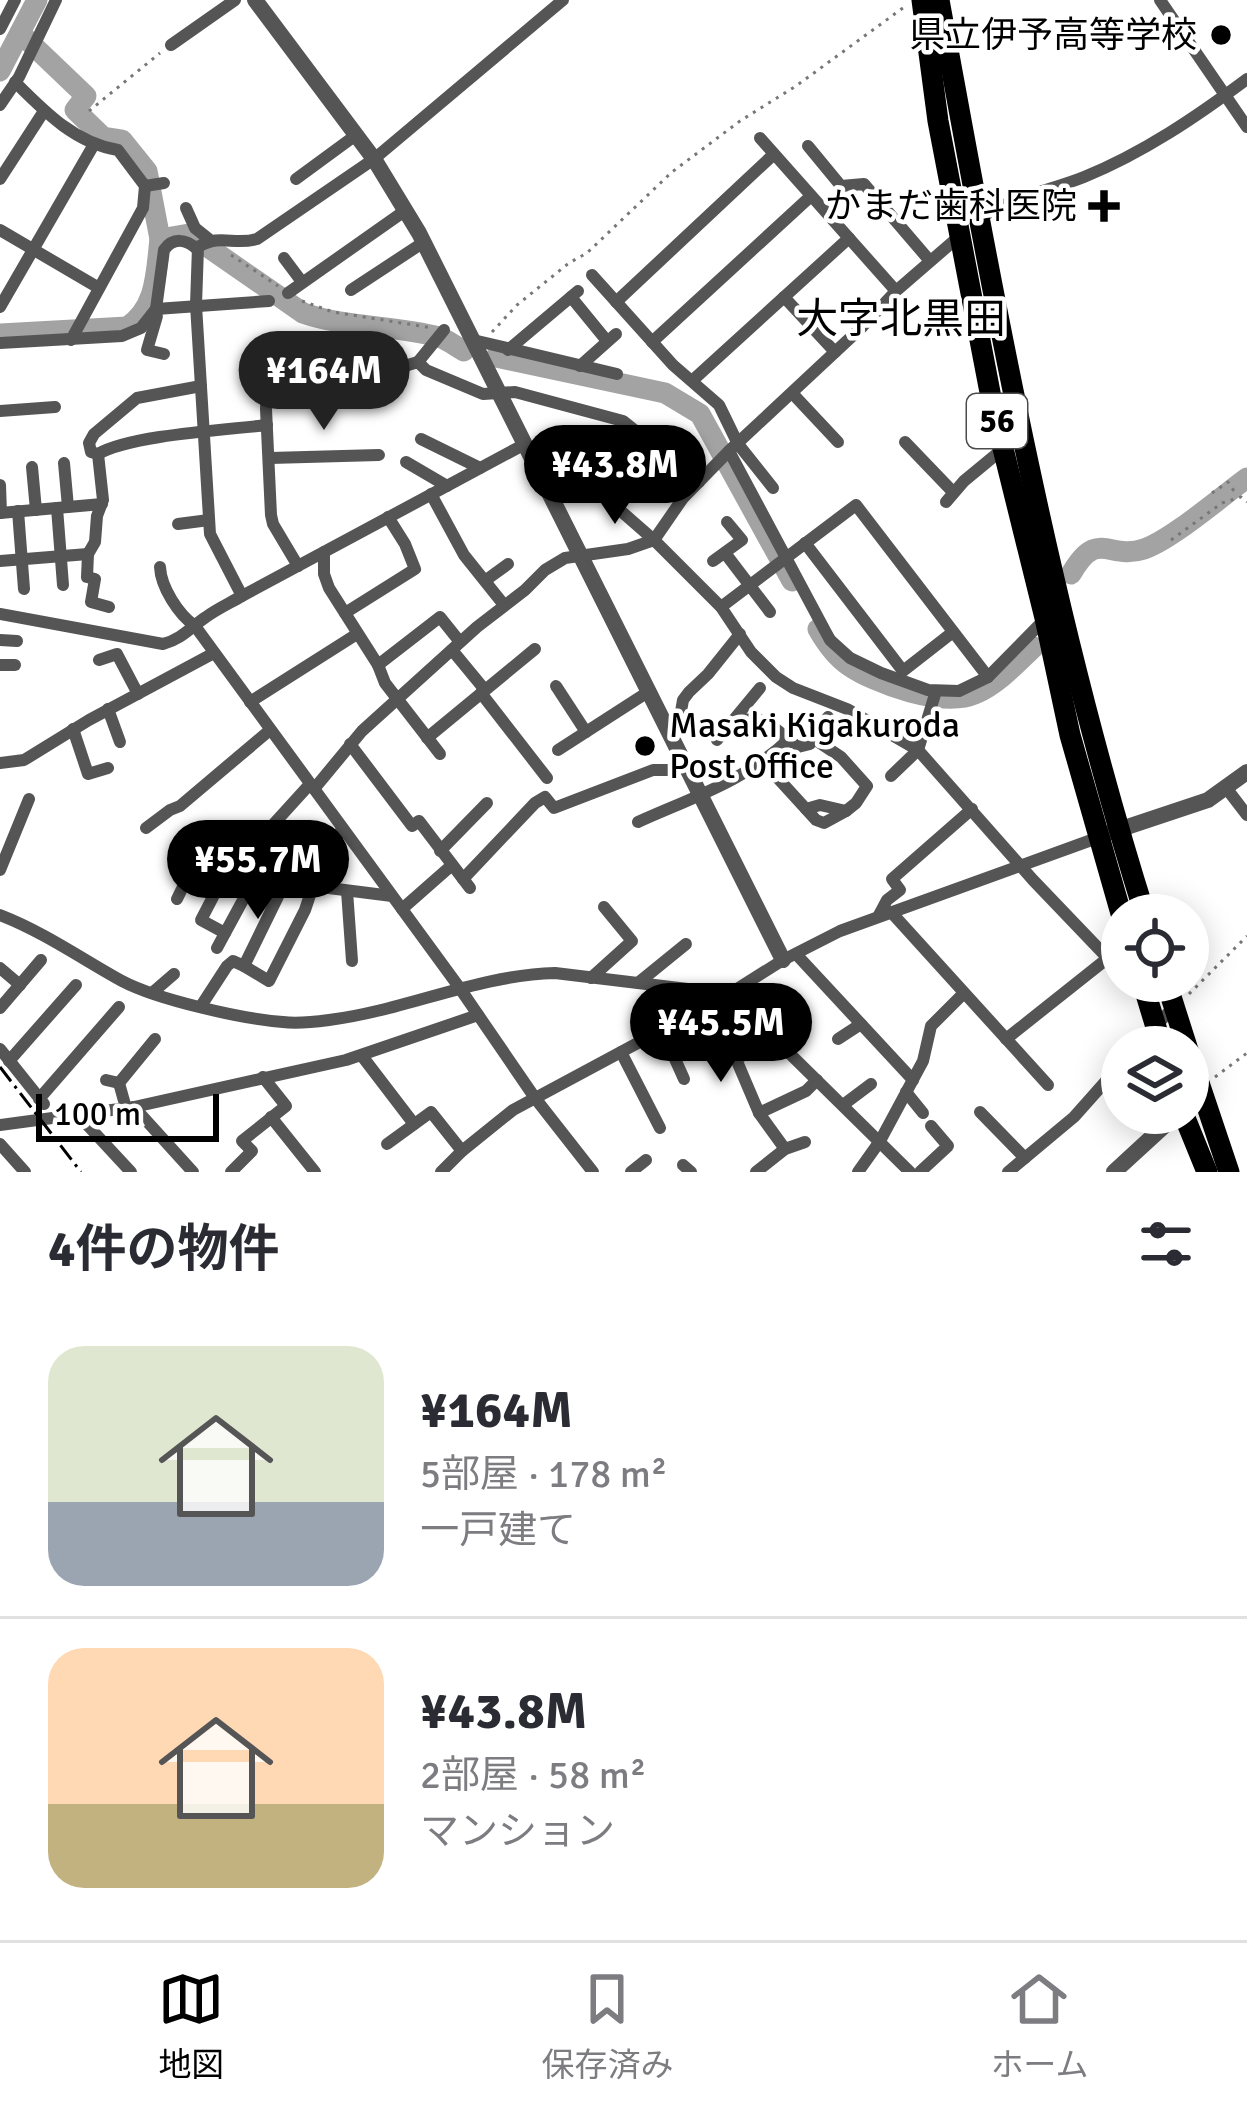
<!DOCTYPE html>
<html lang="ja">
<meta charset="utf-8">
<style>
:root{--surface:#fff;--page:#f7f7f7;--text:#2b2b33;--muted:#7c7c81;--line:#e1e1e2;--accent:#000}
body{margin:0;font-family:Signika,"Noto Sans JP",sans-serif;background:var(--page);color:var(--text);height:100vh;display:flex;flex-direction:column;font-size:45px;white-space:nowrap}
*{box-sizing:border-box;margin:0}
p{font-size:39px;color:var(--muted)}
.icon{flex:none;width:66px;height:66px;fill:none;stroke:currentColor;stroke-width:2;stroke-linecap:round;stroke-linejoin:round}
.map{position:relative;height:1172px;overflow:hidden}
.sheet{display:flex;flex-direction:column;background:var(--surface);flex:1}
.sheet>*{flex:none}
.tools{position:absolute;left:1101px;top:894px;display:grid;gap:24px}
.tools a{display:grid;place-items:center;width:108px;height:108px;border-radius:50%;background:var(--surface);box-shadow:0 6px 30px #0003;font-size:60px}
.scale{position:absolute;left:36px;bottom:30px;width:183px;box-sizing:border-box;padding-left:12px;border:6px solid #000;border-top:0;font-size:33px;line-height:42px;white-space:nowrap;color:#000;-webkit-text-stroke:9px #fff;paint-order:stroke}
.price{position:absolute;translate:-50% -102px;padding:0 27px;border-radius:42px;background:var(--accent);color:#fff;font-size:39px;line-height:78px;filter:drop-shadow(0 3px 6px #0008)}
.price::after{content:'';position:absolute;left:50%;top:72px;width:36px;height:27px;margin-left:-18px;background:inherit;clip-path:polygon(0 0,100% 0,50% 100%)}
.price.on{background:#222;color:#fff}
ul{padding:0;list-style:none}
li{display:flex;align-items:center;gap:36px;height:300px;padding:0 48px}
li+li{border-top:3px solid var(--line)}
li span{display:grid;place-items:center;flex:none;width:336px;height:240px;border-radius:36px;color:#555}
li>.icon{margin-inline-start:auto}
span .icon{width:144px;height:144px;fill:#fffc;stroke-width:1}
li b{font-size:51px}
h2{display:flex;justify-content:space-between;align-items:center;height:144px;padding:0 48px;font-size:51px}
.menu{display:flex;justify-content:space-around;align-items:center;height:168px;border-top:3px solid var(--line);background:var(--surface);font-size:33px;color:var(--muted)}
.menu a{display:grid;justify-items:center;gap:6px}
.menu .on{color:var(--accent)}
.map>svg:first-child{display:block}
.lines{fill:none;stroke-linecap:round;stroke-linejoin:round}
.river{stroke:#a3a3a3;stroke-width:21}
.path{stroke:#777;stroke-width:3;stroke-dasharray:3 6;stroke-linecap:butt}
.minor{stroke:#555;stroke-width:12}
.tertiary{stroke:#555;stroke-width:16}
.trunk{stroke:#000;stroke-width:21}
.rail{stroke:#000;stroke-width:3;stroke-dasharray:18 6 3 6;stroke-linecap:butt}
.poi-dot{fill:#000;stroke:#fff;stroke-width:4.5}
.labels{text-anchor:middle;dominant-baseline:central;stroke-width:9;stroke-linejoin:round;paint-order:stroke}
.shield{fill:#fff;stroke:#4c4c4c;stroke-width:3}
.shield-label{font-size:33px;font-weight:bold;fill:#000}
.poi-label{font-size:36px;fill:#000;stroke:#fff;text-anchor:end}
.quarter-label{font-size:42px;fill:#000;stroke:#fff}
</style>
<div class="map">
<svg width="1247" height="1172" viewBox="0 0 1247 1172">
<rect width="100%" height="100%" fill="#fff"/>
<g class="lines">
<g class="river">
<path d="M20 33 86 96 75 110 103 137 122 140 147 171 160 239"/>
<path d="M0 71 37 0"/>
<path d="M0 334 127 327C157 308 156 272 160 239L189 234 303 313C346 328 394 325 439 337 448 340 455 346 464 351"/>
<path d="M496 357 665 393 700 414 792 581"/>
<path d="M1071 574C1098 527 1108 561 1144 549 1171 540 1221 497 1247 478"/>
<path d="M818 629C826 643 835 656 848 665 875 684 943 708 975 694 998 684 1016 664 1034 647"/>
</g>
<g class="path">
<path d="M89 111 160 53"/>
<path d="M231 255 278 286"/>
<path d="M302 301 333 312 433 328"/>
<path d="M492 332 517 305 569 263 587 253 672 172 740 121 796 86 907 5"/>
<path d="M1212 493 1228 482 1236 494"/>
<path d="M1171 540 1222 503 1241 497 1247 502"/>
<path d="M1189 994 1247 936"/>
<path d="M1215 1077 1247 1053"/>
</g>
<g class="minor">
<path d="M1160 0 1247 127"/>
<path d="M0 29 15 0"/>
<path d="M171 45 235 0"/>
<path d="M15 82C45 112 75 143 118 150L145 186 143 208 71 340"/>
<path d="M0 105 19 77 56 0"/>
<path d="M760 138 896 291"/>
<path d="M808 146 841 186 864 184 930 261"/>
<path d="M0 179 44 111"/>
<path d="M296 179 356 135"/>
<path d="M145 186 164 183"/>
<path d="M186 208 195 228 210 240"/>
<path d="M979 219C1010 197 1049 191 1084 177 1143 153 1196 117 1247 79"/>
<path d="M0 230 99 288"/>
<path d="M284 258 302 282"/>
<path d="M592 275 673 365 719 405 738 444 773 488"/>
<path d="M351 290 424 242"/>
<path d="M288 293 406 210"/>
<path d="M571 297 607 341"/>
<path d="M784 297 835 352"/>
<path d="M616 302 774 154"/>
<path d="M0 307 93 146"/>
<path d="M156 309 164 250C173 237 186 239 197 249"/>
<path d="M157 316 147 350 164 354"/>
<path d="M473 340 617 374"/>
<path d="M652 342 811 196"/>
<path d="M0 343 122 336 141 328 156 309 269 301"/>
<path d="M508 350 578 291"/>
<path d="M301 357 299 377C340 377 379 375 418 362L426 370 483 394 515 392 623 421 699 482"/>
<path d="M418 362 444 330"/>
<path d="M580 366 616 334"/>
<path d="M693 380 849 238"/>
<path d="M201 386 137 398 94 434 89 443 91 452 98 454C131 435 225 430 267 425"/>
<path d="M792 393 838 442"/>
<path d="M0 411 55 407"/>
<path d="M421 439 480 468"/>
<path d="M905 442 953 492"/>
<path d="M729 451 830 640 850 658 881 673 928 690 959 691 988 677 1047 617"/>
<path d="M98 454 103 500 97 516 95 542 88 554 87 577 95 579 91 602 109 607"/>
<path d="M270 458 379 455"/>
<path d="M406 462 447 486"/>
<path d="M64 463 68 507"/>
<path d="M32 467 36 510"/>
<path d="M540 474 568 472 590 484 654 540 721 607 751 652 776 677 793 688 847 709 918 750 1033 880 1122 973"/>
<path d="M0 485 1 513"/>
<path d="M431 494 464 555 504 605"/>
<path d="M946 502 964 481 1004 448"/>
<path d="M57 508 63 585"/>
<path d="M18 511 24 589"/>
<path d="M0 513 102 504"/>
<path d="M178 524 209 520"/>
<path d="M805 543 903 671 953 632"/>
<path d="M324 552V574L329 588 378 665 385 683 440 754"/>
<path d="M725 553 770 612"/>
<path d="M0 561 88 554"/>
<path d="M713 561 742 540 727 522"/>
<path d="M298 566 273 524 271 515 266 409 268 366 300 365"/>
<path d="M160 567C161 587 178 614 195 626L459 987 535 1098 593 1172"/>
<path d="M486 580 508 564"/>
<path d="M242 596 210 534 196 305 198 247C221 233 233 246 257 239L374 159 563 0"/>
<path d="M721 607 856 505 988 677"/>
<path d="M345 613 415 569 405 544 388 517"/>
<path d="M0 614 163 644C182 639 191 627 206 617 217 609 230 603 242 596L525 444"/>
<path d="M0 640 17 641"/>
<path d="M452 650 485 690"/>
<path d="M99 660 117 654 138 694"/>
<path d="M0 665H15"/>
<path d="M378 665 440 617 460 642"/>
<path d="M556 686 586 732"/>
<path d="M481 693 547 778"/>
<path d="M250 702 357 634"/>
<path d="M108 709 120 742"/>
<path d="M734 720C740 721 747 719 754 719 770 720 785 738 798 747L810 744 828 717"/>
<path d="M73 729 88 774 108 768"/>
<path d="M670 735 679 723 683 700 689 692 708 674 740 634"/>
<path d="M427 738 535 649"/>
<path d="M717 740 760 688"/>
<path d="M350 744 412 826 419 821 470 888"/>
<path d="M558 750 648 692"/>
<path d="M0 763 24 760 89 720 214 653"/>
<path d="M764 763 806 809 820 805 846 811 856 803 867 786 841 757 814 739"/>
<path d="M891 776 918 750 936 691"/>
<path d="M314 789 362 731 477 627 525 590 545 570 565 558 628 549 654 540 683 498 729 451 863 326 896 291 963 233"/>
<path d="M1227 789 1247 815"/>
<path d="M806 809 816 820 824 823 846 811"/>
<path d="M638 822C691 798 745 781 788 740"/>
<path d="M146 828 170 810 180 806 270 730"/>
<path d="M299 850 326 848 343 829"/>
<path d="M440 851 487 803"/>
<path d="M0 870 29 799"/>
<path d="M235 870 236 856 270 828 310 784"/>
<path d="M463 879 535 803 545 797 554 808 653 770H672L685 765"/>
<path d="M286 880 244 966 269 981 305 910 313 886"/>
<path d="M347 891 352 961"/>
<path d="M177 899 195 862 313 886 392 896"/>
<path d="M402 909 452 865"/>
<path d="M891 912 1048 1085"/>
<path d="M0 915C44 932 82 959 122 981 158 1000 243 1019 283 1022 298 1024 314 1022 329 1020 407 1010 477 975 555 973L729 994 910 1172"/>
<path d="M879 915 887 900 900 890 892 879 972 809"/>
<path d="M225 933 201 920 228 868"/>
<path d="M217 948 257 874"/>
<path d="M796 954 913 1080"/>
<path d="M0 968 20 985"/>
<path d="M591 978 632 941 604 907"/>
<path d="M638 983 686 944"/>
<path d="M152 993 174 974"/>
<path d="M201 1006 227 966 233 961 244 966"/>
<path d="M0 1008 41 960"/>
<path d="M662 1030 684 1079"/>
<path d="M772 1037 762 1046 736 1059 759 1113 785 1149"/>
<path d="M838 1039 861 1024"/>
<path d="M1006 1039 1108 958"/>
<path d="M1135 1047 1174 1007"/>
<path d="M0 1049 44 1104"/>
<path d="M621 1052 660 1128"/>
<path d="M362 1056 414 1124"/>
<path d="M9 1061 76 985"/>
<path d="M106 1080 119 1083 126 1108"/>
<path d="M119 1083 155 1039"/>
<path d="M906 1092 923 1113"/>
<path d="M39 1099 119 1007"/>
<path d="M843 1105 871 1084"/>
<path d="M134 1107 193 1172"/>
<path d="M980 1112 1025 1158"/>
<path d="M759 1113 806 1091 817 1080"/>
<path d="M79 1116 131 1172"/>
<path d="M271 1117 315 1172"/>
<path d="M0 1125 134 1107 346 1060 478 1015"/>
<path d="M0 1144 25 1172"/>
<path d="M387 1144 431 1112 462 1151"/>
<path d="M683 1165 691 1172"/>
<path d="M231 1172 252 1151 242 1141 286 1106 263 1077"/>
<path d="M441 1172 462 1151 513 1110 729 994 783 960 840 931 1097 838"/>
<path d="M631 1172 646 1160"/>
<path d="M756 1172 785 1149 805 1142"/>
<path d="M858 1172 880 1141 923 1061 931 1026 964 993"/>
<path d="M920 1172 948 1146 931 1126"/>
<path d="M1008 1172 1074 1117 1122 1063"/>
</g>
<g class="tertiary">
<path d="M255 0 374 159 419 233 783 960"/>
<path d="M1112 832 1208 800 1247 772"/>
<path d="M1114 1172 1164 1126 1183 1113"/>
</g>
<g class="trunk">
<path d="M922 0 938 121 993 408 1045 618 1070 735 1122 917"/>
<path d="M939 0C995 307 1051 617 1145 915"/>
<path d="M1142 981 1162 1047"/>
<path d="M1166 981 1187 1047"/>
<path d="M1188 1050 1229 1172"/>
<path d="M1183 1113 1207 1172"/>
</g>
<path class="rail" d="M0 1067 81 1172"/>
</g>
<g class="poi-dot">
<circle cx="1221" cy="35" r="12"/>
<path d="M1098 188h12v12h12v12h-12v12h-12v-12h-12v-12h12z"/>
<circle cx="645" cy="746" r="12"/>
</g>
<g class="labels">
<rect class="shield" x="967" y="394" width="60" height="54" rx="9"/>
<g class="shield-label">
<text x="997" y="421">56</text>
</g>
<g class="poi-label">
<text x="1197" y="35">県立伊予高等学校</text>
<text x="1077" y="206">かまだ歯科医院</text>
<text x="669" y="725" text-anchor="start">Masaki Kigakuroda<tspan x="669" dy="41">Post Office</tspan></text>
</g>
<g class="quarter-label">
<text x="901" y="319">大字北黒田</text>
</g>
</g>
</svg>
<div class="tools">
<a><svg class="icon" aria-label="locate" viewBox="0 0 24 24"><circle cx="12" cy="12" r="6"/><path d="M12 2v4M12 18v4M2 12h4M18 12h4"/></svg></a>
<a><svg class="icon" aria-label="layers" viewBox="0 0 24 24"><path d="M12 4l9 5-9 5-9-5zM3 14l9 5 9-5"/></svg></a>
</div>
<div class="scale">100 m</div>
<b class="price on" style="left:324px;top:433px">¥164M</b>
<b class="price" style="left:615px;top:527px">¥43.8M</b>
<b class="price" style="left:258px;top:922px">¥55.7M</b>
<b class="price" style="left:721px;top:1085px">¥45.5M</b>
</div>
<section class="sheet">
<h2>4件の物件<svg class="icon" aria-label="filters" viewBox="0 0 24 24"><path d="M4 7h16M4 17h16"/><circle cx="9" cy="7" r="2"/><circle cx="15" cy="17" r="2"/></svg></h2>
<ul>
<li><span style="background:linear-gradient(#dfe7d0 65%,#9aa5b1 0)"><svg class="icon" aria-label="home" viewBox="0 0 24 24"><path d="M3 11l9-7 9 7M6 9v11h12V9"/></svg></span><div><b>¥164M</b><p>5部屋 · 178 m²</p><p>一戸建て</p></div></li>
<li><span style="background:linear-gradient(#ffd9b3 65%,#c2b280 0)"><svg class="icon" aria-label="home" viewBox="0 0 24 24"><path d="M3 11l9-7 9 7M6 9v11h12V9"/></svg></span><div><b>¥43.8M</b><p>2部屋 · 58 m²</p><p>マンション</p></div></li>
</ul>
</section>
<nav class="menu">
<a class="on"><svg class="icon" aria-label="map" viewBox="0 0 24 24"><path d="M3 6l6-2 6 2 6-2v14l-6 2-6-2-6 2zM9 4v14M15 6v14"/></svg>地図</a>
<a><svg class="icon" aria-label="saved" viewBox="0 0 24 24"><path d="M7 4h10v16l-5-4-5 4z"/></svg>保存済み</a>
<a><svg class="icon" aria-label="home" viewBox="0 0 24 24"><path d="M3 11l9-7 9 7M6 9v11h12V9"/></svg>ホーム</a>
</nav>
